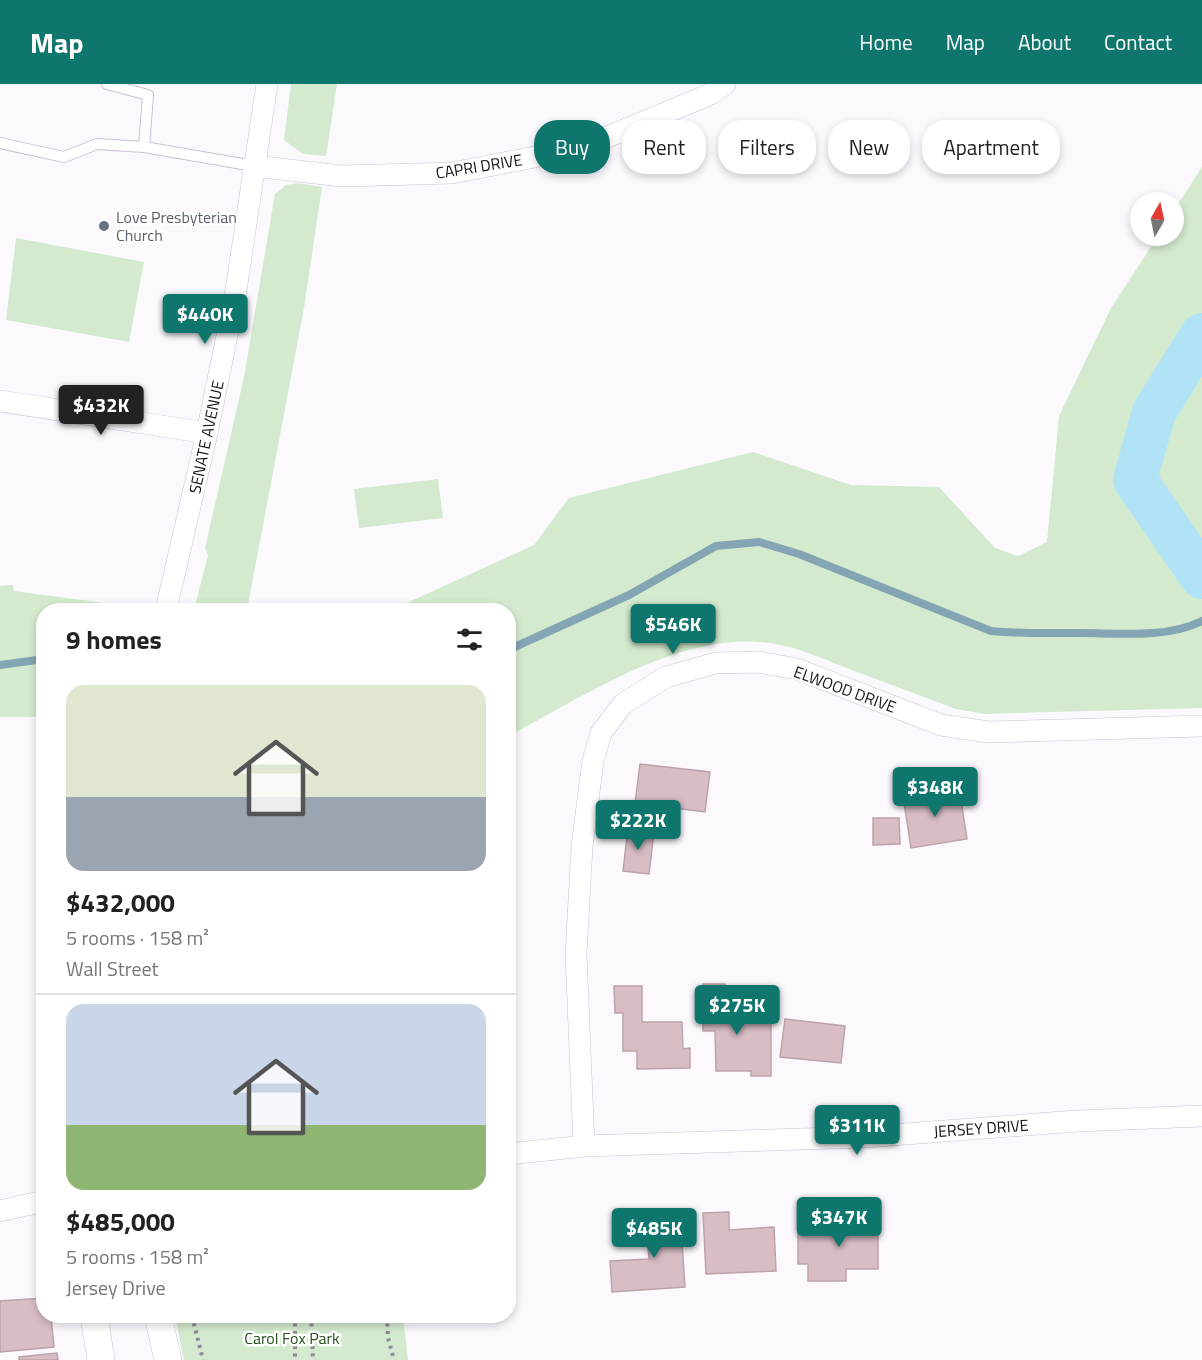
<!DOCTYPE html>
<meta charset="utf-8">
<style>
:root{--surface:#fff;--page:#f6f6f6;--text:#222;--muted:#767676;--line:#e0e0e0;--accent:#0f766e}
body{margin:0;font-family:"Titillium Web",sans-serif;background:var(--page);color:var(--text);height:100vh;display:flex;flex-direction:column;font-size:22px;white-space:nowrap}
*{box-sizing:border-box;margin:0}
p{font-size:20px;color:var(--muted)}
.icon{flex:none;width:33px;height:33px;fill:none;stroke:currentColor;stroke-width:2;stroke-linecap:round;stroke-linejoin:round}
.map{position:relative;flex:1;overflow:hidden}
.side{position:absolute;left:36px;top:519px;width:480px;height:720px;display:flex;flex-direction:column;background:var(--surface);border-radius:24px;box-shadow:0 3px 9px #0003}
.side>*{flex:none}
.top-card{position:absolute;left:534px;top:36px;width:570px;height:54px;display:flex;gap:12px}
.needle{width:39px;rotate:9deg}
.tools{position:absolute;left:1130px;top:108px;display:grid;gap:12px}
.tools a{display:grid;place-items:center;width:54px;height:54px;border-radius:50%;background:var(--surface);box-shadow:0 3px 9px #0003;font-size:30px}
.price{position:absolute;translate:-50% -51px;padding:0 14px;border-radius:6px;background:var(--accent);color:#fff;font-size:20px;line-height:39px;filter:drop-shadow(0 2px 3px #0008)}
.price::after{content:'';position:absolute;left:50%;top:36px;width:18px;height:14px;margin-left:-9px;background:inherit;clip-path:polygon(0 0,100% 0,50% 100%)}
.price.active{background:#222;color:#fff}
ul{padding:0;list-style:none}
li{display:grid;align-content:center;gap:12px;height:318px;padding:0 30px}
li+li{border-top:2px solid var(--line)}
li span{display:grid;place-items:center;height:186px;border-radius:18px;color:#555}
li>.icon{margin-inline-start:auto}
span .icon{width:108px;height:108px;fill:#fffc;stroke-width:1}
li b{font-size:26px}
h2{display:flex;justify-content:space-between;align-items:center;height:72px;padding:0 30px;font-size:26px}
.tag{padding:0 21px;border-radius:24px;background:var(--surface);box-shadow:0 3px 9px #0003;font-size:21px;line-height:54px}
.tag.active{background:var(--accent);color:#fff}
header{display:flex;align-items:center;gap:36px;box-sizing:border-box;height:84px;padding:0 30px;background:var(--accent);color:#fff}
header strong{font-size:28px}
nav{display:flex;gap:33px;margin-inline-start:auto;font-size:21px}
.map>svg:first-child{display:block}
.green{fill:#d3eace}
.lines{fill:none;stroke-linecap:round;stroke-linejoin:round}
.stream{stroke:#83a5b4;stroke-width:8}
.river{stroke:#b1e3f6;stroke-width:44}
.building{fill:#d8bdc5;stroke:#bda2aa;stroke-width:1.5}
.service-casing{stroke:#cbbfd6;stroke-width:12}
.minor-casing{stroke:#cbbfd6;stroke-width:22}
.tertiary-casing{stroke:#cbbfd6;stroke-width:28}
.path{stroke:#8d8a91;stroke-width:4;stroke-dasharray:3 4.5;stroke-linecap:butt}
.service{stroke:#fff;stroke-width:10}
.minor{stroke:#fff;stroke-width:21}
.tertiary{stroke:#fff;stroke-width:27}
.worship-dot{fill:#6b7280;stroke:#fff;stroke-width:2}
.labels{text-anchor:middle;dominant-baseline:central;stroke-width:5;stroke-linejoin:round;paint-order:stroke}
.street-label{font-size:16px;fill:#17131b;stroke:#fff}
.worship-label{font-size:16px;fill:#5b616d;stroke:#fff;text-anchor:start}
.park-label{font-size:16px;fill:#29501f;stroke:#fff}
</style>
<header>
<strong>Map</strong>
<nav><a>Home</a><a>Map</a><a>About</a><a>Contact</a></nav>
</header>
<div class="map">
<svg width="1202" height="1276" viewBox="0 0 1202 1276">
<rect width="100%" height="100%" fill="#fbf9fe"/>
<g class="green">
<path d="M291 0H337L326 72 303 70 284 56Z"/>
<path d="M1202 83V624L984 630 956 625C920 612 885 598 849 585 826 576 804 566 780 561 688 541 587 611 509 652L508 526H391L534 461 569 414 753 368 851 401 939 403 995 464 1018 472 1047 458 1059 332 1111 224 1158 152H1173V128Z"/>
<path d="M298 99 322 103 304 224 247 526H194L208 471 205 464 244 293 275 110 286 101Z"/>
<path d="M16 154 144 178 129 258 6 236Z"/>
<path d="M438 395 443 434 359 444 354 405Z"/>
<path d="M13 501 14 507 142 524 141 526H44L43 633H0V502Z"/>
<path d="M175 1232H403L408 1276H184Z"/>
</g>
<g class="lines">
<g class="stream">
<path d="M508 566 629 511 716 462 759 458 799 470 991 547C1020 550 1049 549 1079 549 1118 549 1165 555 1202 537"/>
<path d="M0 581 44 575"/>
</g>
<path class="river" d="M1202 251 1154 328 1135 396 1202 493"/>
</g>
<g class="building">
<path d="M640 680 710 688 705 728 635 719Z"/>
<path d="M959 703 967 755 911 764 903 712Z"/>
<path d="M508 716H512L508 750Z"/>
<path d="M873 734H899L900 760 873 761Z"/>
<path d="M628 744 654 747 649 790 623 787Z"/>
<path d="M508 782 515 783 511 809 508 808Z"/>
<path d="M703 900H725L726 934 771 933V992H751V987H716L715 947H703Z"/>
<path d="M614 902H642V938H682L683 965 690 964V984L637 985V967H623V929H615Z"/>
<path d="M508 910H514L511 934H508Z"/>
<path d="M785 935 845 942 841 979 780 973Z"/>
<path d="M729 1128V1146L774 1143 776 1187 706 1190 703 1129Z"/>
<path d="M680 1129 685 1203 612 1208 610 1177 649 1175 646 1131Z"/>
<path d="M817 1135H878V1185H846V1197H808V1180H798V1145H817Z"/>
<path d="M44 1214V1232H51L54 1263 0 1268V1217Z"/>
<path d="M57 1269 58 1276H19V1273Z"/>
</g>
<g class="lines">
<defs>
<g id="service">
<path d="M107 0 148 11 144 63"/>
<path d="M0 59 64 73 97 60 144 63 254 82"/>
</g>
<g id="minor">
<path d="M254 82 342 92 452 89 581 64 713 9 725 0"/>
<path d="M0 317 207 349"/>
<path d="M166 526 207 349 235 213 267 0"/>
<path d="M584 1062 576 870 582 762 593 677 601 649 623 620 666 593 716 579 758 578 797 585 941 641 988 648 1202 642"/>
<path d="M508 1070 584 1062 865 1053 1077 1037 1202 1032"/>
<path d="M0 1127 44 1117"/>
</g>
<g id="tertiary">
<path d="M94 1232 101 1276"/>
<path d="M158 1232 168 1276"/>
</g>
</defs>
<use href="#service" class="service-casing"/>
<use href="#minor" class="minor-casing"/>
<use href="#tertiary" class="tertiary-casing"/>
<g class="path">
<path d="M192 1232 203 1276"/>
<path d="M295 1232V1276"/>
<path d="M311 1232 313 1276"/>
<path d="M387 1232 388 1254 394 1276"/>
</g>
<use href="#service" class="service"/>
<use href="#minor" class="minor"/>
<use href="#tertiary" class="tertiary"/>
</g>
<circle class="worship-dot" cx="104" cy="142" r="6"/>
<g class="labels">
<g class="street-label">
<text transform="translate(479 82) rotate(-9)">CAPRI DRIVE</text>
<text transform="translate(206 353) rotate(-78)">SENATE AVENUE</text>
<text transform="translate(845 605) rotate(20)">ELWOOD DRIVE</text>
<text transform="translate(981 1044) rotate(-4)">JERSEY DRIVE</text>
</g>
<g class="worship-label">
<text x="116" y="133">Love Presbyterian<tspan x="116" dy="18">Church</tspan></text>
</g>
<g class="park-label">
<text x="292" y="1254">Carol Fox Park</text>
</g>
</g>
</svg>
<div class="tools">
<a><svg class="needle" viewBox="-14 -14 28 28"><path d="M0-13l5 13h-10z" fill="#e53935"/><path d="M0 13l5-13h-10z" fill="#767676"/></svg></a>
</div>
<b class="price" style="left:205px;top:261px">$440K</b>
<b class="price active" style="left:101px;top:352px">$432K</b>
<b class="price" style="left:673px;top:571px">$546K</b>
<b class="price" style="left:935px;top:734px">$348K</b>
<b class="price" style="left:638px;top:767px">$222K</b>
<b class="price" style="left:737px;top:952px">$275K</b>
<b class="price" style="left:857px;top:1072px">$311K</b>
<b class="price" style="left:839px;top:1164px">$347K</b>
<b class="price" style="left:654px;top:1175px">$485K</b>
<div class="top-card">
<a class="tag active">Buy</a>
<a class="tag">Rent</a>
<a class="tag">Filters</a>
<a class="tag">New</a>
<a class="tag">Apartment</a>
</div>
<section class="side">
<h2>9 homes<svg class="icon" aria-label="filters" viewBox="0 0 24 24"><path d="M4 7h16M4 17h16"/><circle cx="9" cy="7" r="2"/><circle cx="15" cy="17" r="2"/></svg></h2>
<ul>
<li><span style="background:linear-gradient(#dfe7d0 60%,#9aa5b1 0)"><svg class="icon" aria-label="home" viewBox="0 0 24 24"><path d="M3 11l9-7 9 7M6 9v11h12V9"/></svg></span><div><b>$432,000</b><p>5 rooms · 158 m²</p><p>Wall Street</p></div></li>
<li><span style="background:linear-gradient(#c9d6e8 65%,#8fb573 0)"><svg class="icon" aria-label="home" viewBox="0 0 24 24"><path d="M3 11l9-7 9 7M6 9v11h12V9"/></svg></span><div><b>$485,000</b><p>5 rooms · 158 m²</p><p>Jersey Drive</p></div></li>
</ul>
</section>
</div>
